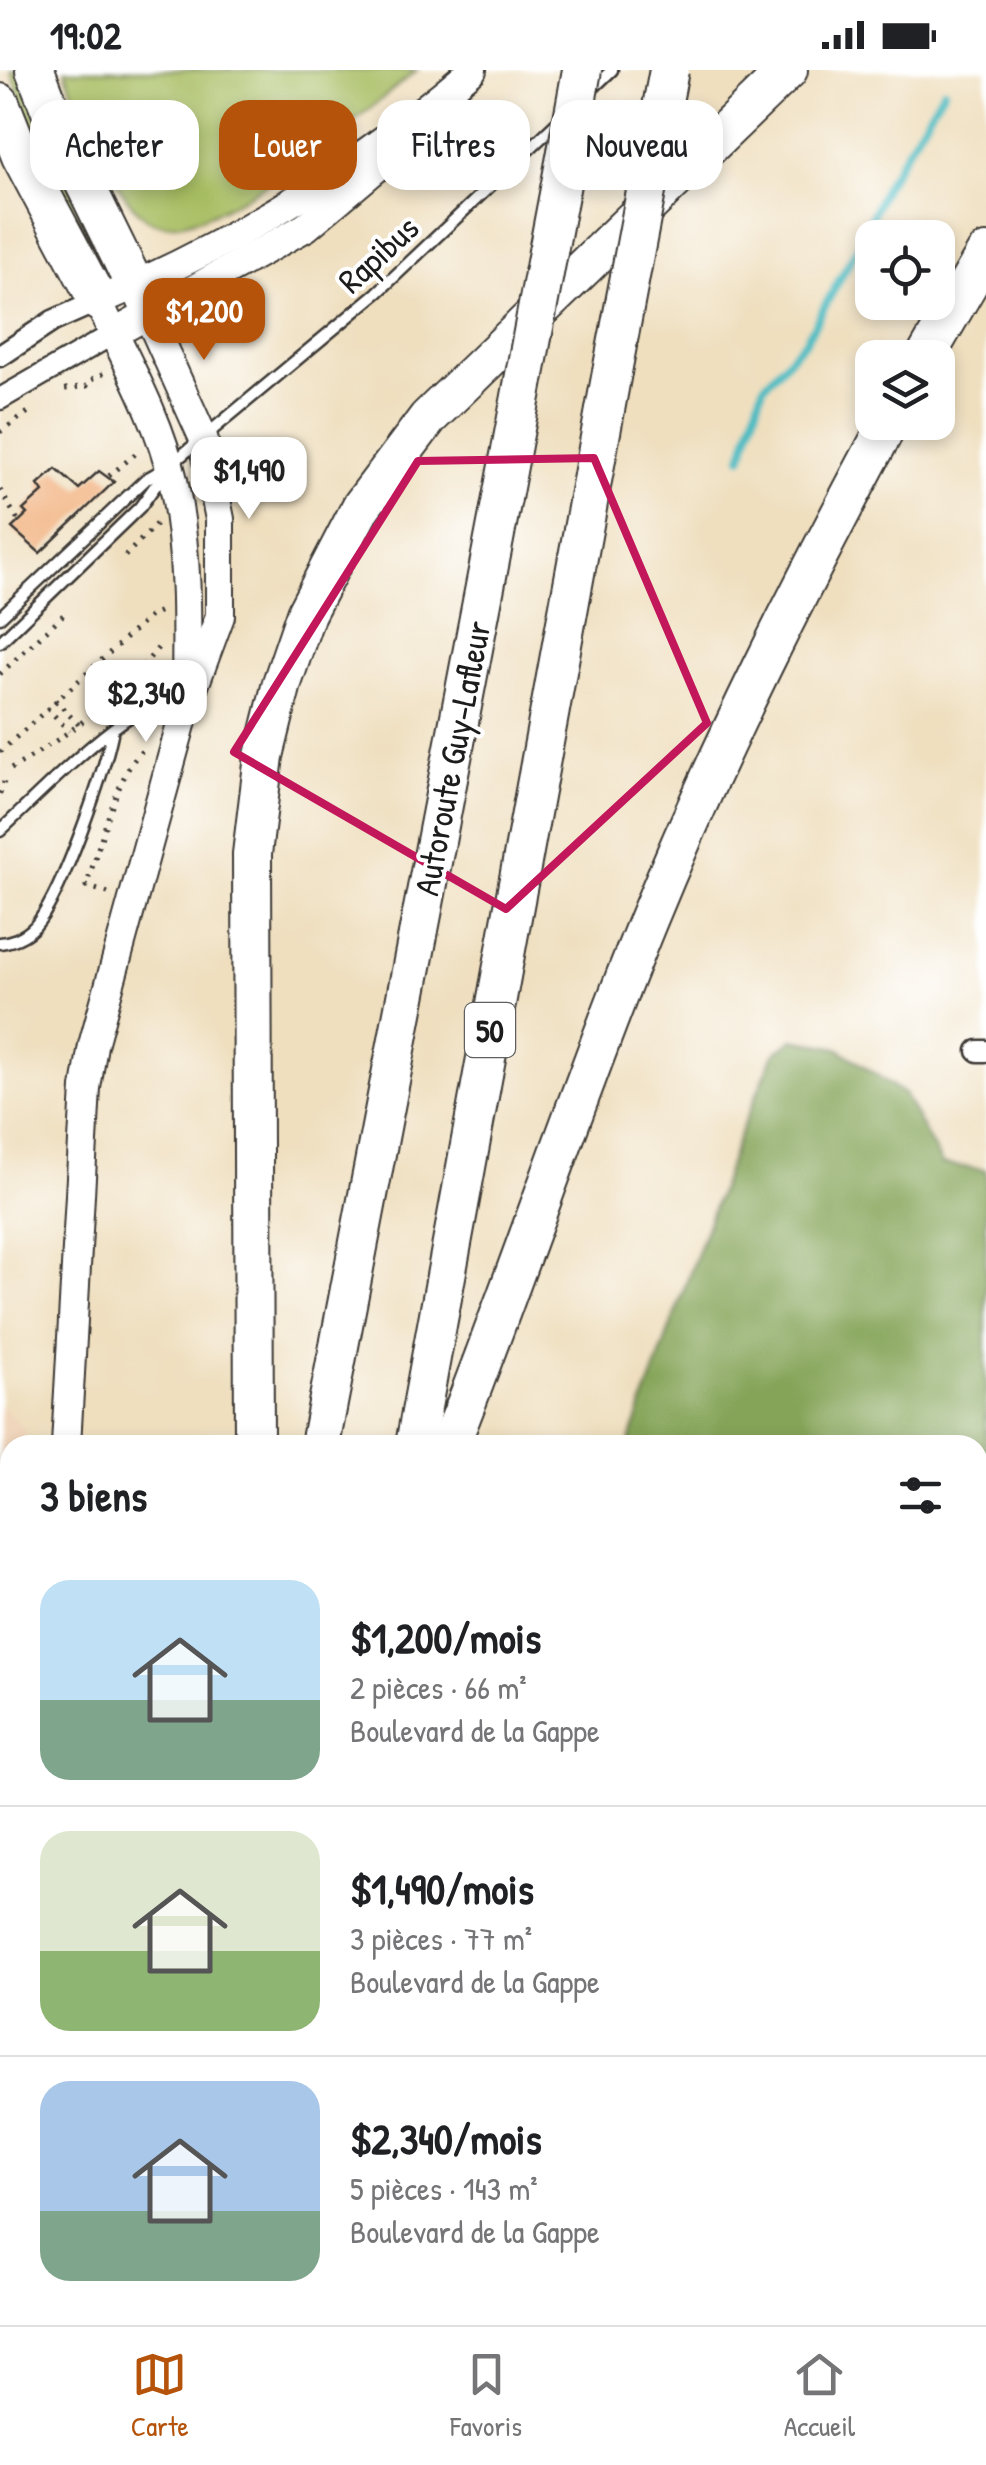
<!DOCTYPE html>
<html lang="fr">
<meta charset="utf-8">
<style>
:root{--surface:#fff;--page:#f6f6f6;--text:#202124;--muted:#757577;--line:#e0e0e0;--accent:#b45309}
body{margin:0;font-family:"Patrick Hand",sans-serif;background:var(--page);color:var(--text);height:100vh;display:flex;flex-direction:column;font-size:38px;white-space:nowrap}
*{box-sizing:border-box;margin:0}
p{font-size:32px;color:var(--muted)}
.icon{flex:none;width:55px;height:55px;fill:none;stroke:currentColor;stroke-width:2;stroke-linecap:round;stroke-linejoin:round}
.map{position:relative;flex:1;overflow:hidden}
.details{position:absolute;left:0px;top:1365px;width:988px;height:890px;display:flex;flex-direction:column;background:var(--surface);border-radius:30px 30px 0 0;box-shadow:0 5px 15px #0003}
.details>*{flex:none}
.hud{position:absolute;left:30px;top:30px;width:928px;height:90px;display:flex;gap:20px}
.controls{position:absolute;left:855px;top:150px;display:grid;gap:20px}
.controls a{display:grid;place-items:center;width:100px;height:100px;border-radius:20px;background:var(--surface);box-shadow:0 5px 15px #0003;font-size:50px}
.price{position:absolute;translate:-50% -85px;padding:0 22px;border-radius:20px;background:#fff;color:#222;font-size:32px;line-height:65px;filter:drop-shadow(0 2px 5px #0008)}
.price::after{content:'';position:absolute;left:50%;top:60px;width:30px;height:22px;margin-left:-15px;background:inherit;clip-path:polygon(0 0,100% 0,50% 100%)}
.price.selected{background:var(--accent);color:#fff}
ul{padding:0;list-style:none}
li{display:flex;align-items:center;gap:30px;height:250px;padding:0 40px}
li+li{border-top:2px solid var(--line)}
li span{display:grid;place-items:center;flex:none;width:280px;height:200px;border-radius:30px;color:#555}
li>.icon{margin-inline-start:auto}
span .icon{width:120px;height:120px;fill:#fffc;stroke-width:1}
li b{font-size:42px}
h2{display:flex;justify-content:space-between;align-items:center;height:120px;padding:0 40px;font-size:42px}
.pill{padding:0 35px;border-radius:30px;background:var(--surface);box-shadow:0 5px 15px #0003;font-size:35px;line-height:90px}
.pill.selected{background:var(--accent);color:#fff}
.status{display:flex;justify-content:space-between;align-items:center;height:70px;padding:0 50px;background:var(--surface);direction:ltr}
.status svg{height:28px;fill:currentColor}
.tab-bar{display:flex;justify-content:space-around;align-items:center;height:140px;border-top:2px solid var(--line);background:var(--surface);font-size:28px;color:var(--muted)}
.tab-bar a{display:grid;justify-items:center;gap:5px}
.tab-bar .selected{color:var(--accent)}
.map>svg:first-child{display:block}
.built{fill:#f0d6bc}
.green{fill:#a7bd62;stroke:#626c3f;stroke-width:2.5}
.forest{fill:#85a458;stroke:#50603a;stroke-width:2.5}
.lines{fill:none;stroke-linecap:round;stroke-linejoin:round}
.stream{stroke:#4dbcc2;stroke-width:8}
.building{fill:#f1af7a}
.service-casing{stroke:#3c3934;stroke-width:15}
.minor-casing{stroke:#3c3934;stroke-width:25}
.tertiary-casing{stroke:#3c3934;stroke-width:32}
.motorway-casing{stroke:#3c3934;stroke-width:42}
.path{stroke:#3c3934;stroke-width:5;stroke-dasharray:2.5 8;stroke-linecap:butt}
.service{stroke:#fff;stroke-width:10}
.minor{stroke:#fff;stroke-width:20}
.tertiary{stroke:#fff;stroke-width:28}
.motorway{stroke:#fff;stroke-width:38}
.motorway-bridge-casing{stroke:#3c3934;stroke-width:42;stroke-linecap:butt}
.motorway-bridge{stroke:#fff;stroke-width:38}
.marked{fill:none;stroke:#c2185b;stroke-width:8;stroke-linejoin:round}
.labels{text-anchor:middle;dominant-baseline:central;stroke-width:8;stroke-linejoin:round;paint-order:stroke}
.shield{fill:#fff;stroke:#606060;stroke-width:2.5}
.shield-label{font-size:32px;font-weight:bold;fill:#1c1c1c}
.street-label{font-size:35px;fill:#1c1c1c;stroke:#fff}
</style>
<div class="status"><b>19:02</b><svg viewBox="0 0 49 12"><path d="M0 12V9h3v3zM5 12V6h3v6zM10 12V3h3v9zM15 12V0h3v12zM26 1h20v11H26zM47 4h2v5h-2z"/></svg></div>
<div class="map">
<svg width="986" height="2255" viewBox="0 0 986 2255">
<rect width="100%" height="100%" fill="#fff"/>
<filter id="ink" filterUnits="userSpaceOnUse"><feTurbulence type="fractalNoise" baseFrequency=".01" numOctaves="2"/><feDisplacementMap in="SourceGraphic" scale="20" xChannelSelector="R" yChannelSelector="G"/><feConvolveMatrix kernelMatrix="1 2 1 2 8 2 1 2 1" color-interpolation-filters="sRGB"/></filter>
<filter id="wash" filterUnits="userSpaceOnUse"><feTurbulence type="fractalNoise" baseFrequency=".0048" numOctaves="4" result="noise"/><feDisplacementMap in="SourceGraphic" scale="40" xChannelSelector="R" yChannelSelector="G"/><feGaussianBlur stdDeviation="2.25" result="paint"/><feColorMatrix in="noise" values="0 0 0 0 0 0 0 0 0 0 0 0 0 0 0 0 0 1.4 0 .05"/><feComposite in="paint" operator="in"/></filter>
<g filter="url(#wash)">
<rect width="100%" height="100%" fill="#efdfbf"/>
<path class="built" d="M0 1334 25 1359 24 1375H10V1612L0 1717Z"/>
<g class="green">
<path d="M11 0H22L107 193 98 187 40 77Z"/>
<path d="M65 0H417C372 36 208 179 151 151 118 135 77 36 65 0Z"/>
</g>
<path class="forest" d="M793 969 838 978 904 1024 942 1094 986 1100V2255H400L402 2245H978V1375H628L742 1058 774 984Z"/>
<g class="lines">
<path class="stream" d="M742 387 763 317 806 270 861 171 885 116 944 20"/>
</g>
<g id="blocks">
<path class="building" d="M56 399 79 419 99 401 114 412 40 483 12 458 27 444 23 440 43 422 38 415Z"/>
</g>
</g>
<g filter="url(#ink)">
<use href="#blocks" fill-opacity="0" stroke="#3c3934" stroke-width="2.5"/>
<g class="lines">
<defs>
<g id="service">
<path d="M591 20 612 0"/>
<path d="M0 547 146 409 169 396 377 223 561 49"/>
<path d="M0 572 140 437 166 401"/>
<path d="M0 761C32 732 115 645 153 636 164 634 174 637 184 640"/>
<path d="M0 873C16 871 30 864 39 851 64 817 103 706 112 664"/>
<path d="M0 1824 10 1826"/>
</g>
<g id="minor">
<path d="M0 286 53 251 98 231"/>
<path d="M0 329 113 264"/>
<path d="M978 981H986"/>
</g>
<g id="tertiary">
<path d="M113 264 306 157 400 78"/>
<path d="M186 619C187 549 188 478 173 410 159 348 125 289 98 231 235 174 359 97 472 0"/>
<path d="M66 1375 86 1018 93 975 185 640 220 546V449L203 367 135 216"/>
<path d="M0 1966 10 1911"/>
</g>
<g id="motorway">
<path d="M35 0 57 57 135 216"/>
<path d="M0 33 21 86 98 231"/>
<path d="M548 182 567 82"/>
<path d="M925 288 986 183"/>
<path d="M254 1375 252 784 264 686 282 613 306 543 361 437 428 348 788 0"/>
<path d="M320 1375 502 428"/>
<path d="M415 1375 612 302"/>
<path d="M450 1375C519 1201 577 1023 648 850 718 679 801 515 889 352"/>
<path d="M145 2255 147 2245"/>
<path d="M254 2255 256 2245"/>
</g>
</defs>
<use href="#service" class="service-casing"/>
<use href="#minor" class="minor-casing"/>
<use href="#tertiary" class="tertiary-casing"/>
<use href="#motorway" class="motorway-casing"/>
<g class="path">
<path d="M65 319 87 316 88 311 107 302"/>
<path d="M0 362 34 338"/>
<path d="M109 406 140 380"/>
<path d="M0 420 19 452"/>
<path d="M125 486 157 453"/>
<path d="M0 604 63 545"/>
<path d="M55 630 79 655"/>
<path d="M47 638 69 661"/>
<path d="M0 682 150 546 163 540"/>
<path d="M11 699C69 665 119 628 161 574"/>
<path d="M0 724 4 712"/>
<path d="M108 823 86 816C97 787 120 689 147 678"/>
</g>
<use href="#service" class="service"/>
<use href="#minor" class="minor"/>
<use href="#tertiary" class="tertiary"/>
<use href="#motorway" class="motorway"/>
<defs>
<g id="motorway-bridge">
<path d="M567 82 582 0"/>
<path d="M612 302 669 0"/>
<path d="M502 428 548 182"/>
</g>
</defs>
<use href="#motorway-bridge" class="motorway-bridge-casing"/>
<use href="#motorway-bridge" class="motorway-bridge"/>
</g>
</g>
<path class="marked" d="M594 388 707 653 506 839 234 682 418 391Z"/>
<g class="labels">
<rect class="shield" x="465" y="933" width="50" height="54" rx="8"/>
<g class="shield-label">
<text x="490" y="960">50</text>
</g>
<g class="street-label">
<text transform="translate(378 184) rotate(-43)">Rapibus</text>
<text transform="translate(452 688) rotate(-79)">Autoroute Guy-Lafleur</text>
</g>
</g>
</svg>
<div class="controls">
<a><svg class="icon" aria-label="locate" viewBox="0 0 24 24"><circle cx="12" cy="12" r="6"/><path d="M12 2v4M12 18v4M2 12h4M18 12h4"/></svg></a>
<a><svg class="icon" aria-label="layers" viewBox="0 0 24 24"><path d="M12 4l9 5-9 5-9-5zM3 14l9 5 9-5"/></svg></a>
</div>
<b class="price selected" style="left:204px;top:293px">$1,200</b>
<b class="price" style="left:249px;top:452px">$1,490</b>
<b class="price" style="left:146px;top:675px">$2,340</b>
<div class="hud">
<a class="pill">Acheter</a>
<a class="pill selected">Louer</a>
<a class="pill">Filtres</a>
<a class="pill">Nouveau</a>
</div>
<section class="details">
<h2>3 biens<svg class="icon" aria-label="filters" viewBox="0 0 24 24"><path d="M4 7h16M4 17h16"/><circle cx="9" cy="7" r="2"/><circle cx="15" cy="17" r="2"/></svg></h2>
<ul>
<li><span style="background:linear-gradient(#bfe0f5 60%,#7fa58c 0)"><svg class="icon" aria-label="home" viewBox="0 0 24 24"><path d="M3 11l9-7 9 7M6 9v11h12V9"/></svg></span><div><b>$1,200/mois</b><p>2 pièces · 66 m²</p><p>Boulevard de la Gappe</p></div></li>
<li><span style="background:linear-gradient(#dfe7d0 60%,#8fb573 0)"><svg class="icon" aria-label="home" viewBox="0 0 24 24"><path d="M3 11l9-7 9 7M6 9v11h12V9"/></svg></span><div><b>$1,490/mois</b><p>3 pièces · 77 m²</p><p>Boulevard de la Gappe</p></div></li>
<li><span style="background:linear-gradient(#a9c7e8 65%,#7fa58c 0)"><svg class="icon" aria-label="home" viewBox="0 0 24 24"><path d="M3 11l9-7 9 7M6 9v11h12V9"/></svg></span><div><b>$2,340/mois</b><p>5 pièces · 143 m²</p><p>Boulevard de la Gappe</p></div></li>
</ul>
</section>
</div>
<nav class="tab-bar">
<a class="selected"><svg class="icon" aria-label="map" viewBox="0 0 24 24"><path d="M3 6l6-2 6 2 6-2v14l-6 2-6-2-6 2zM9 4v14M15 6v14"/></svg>Carte</a>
<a><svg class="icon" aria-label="saved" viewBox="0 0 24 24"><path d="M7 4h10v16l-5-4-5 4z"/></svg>Favoris</a>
<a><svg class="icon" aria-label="home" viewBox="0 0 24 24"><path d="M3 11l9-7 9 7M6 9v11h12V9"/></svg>Accueil</a>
</nav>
